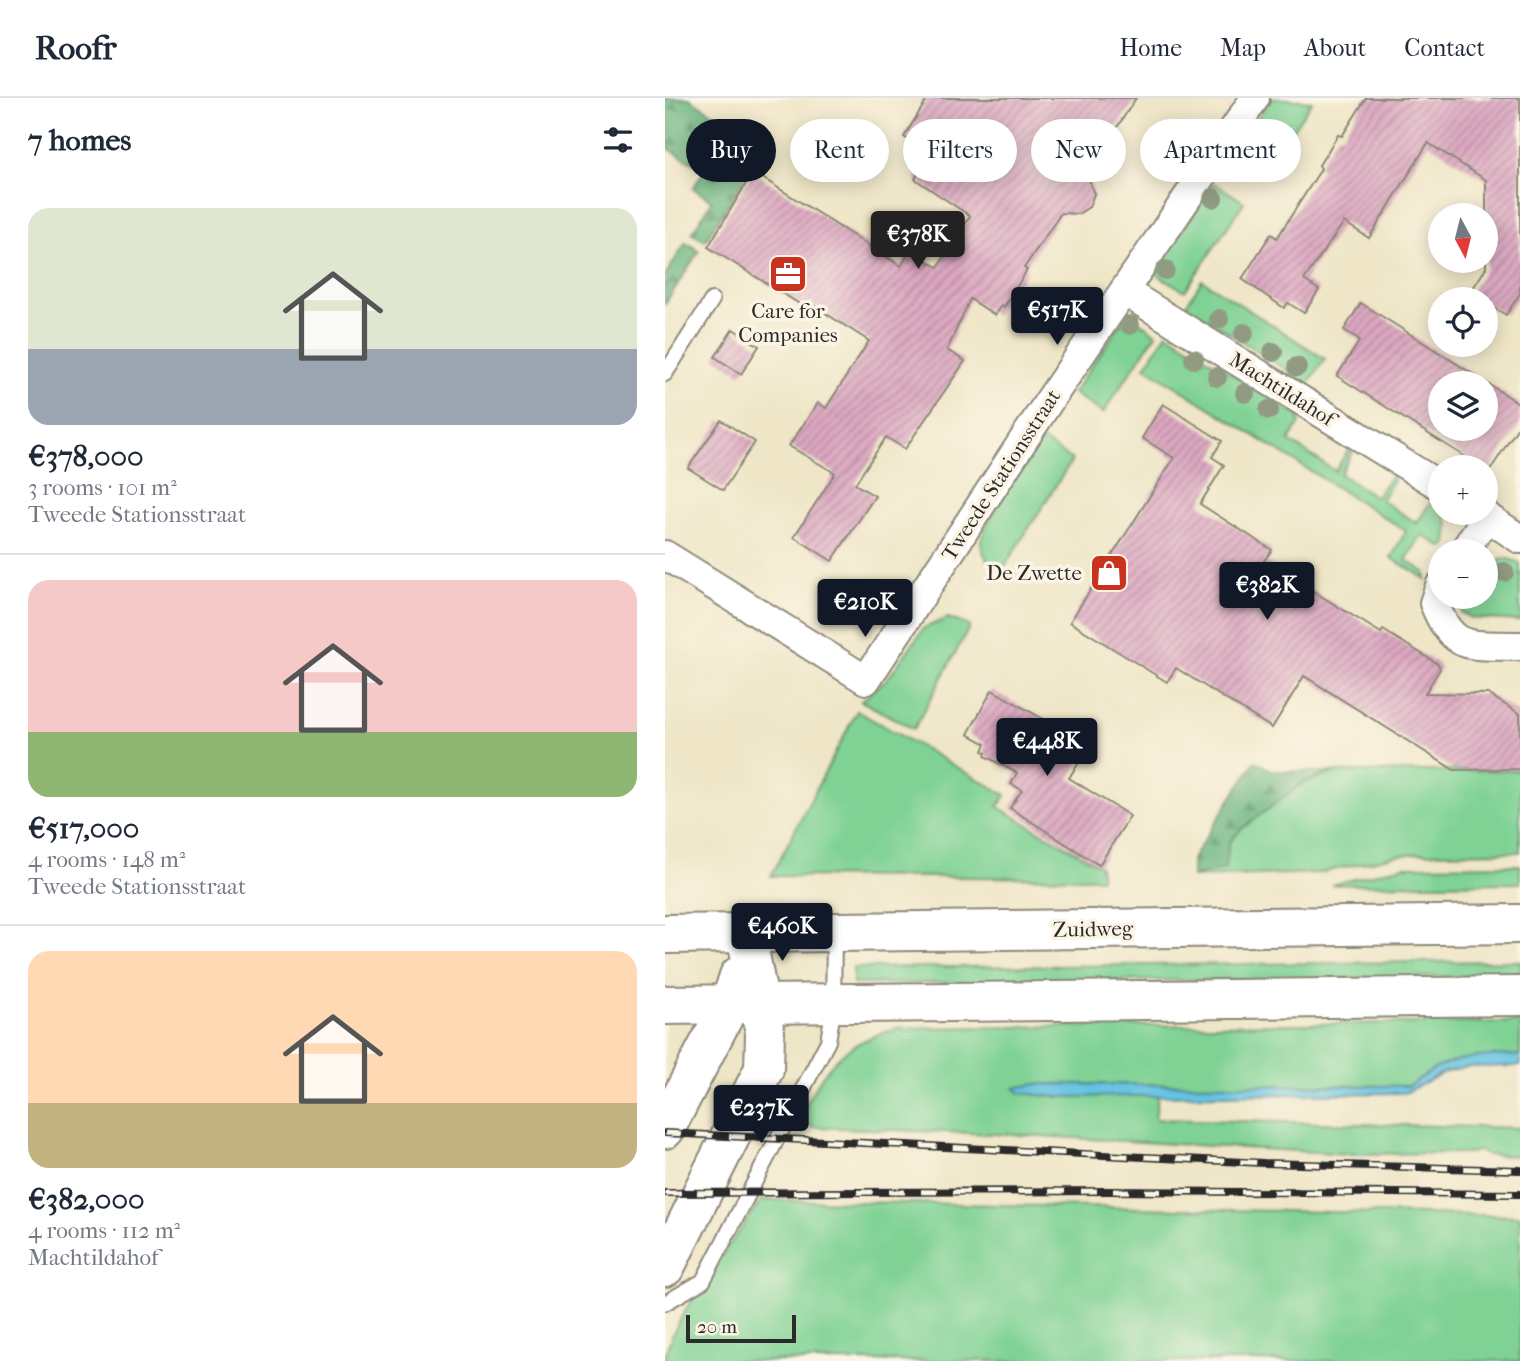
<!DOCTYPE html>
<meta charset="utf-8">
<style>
:root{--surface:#fff;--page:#f2f2f3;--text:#1f2937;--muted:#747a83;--line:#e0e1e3;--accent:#111827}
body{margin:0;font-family:"IM FELL French Canon",serif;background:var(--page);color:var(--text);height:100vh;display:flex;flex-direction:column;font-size:26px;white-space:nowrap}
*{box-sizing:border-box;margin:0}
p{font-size:23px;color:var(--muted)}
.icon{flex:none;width:38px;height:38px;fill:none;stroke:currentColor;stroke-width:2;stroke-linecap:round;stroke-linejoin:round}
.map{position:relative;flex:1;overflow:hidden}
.panel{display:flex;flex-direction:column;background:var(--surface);width:665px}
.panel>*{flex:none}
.hud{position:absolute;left:21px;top:21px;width:665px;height:63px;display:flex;gap:14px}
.needle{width:46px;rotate:173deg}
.controls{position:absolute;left:763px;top:105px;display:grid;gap:14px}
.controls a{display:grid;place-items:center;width:70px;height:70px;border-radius:50%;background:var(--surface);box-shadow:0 4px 18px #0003;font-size:35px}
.scale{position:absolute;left:21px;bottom:18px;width:110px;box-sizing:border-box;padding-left:7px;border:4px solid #2b2b2b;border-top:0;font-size:19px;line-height:24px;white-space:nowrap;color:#2b2b2b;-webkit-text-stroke:5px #fcf5e5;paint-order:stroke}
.price{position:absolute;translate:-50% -60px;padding:0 16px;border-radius:7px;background:var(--accent);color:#fff;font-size:23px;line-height:46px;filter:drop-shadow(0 2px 4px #0008)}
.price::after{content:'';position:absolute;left:50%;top:42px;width:21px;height:16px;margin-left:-10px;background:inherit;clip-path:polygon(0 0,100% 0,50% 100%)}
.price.active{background:#222;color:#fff}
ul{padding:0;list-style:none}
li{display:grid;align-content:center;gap:14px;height:371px;padding:0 28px}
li+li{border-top:2px solid var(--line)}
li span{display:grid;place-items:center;height:217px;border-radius:21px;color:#555}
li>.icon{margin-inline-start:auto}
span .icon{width:126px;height:126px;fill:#fffc;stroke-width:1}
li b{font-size:30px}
h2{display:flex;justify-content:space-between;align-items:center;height:84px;padding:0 28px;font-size:30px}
.chip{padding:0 24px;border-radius:32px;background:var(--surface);box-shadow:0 4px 18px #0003;font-size:24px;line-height:63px}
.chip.active{background:var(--accent);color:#fff}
header{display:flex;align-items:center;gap:42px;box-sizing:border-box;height:98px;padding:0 35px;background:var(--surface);border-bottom:2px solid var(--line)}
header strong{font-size:33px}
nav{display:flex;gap:38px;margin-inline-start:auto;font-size:24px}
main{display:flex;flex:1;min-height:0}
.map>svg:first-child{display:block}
.green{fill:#7fd294;stroke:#557e60;stroke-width:2}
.forest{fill:url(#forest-firs);stroke:#497054;stroke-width:2}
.water{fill:#64c3e2;stroke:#487786;stroke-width:2}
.building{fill:url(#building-hatch);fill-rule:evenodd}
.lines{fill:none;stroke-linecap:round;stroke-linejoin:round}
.lane-casing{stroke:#8d8879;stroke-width:18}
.street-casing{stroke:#8d8879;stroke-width:32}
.secondary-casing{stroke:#8d8879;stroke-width:42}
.primary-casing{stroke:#8d8879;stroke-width:42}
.lane{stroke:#fff;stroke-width:14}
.street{stroke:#fff;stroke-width:28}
.secondary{stroke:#fff;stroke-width:38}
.primary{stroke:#fff;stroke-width:38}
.rail-casing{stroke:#2b2b2b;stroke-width:8}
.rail{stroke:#fcf5e5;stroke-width:5;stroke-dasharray:16;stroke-linecap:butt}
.tree{fill:#919b82}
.labels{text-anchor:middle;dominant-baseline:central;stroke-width:7;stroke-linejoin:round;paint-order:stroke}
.poi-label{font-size:21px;fill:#2b2b2b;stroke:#fcf5e5}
.street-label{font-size:21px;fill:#2b2b2b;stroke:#fcf5e5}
</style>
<header>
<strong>Roofr</strong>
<nav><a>Home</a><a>Map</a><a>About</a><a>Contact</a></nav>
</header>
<main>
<section class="panel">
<h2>7 homes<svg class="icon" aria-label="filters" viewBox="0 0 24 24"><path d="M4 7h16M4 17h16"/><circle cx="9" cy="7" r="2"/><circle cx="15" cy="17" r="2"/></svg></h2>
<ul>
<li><span style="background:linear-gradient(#dfe7d0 65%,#9aa5b1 0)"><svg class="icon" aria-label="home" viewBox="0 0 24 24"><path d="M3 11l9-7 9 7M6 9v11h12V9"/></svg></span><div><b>€378,000</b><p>3 rooms · 101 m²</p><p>Tweede Stationsstraat</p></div></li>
<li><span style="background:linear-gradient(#f6c9c9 70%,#8fb573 0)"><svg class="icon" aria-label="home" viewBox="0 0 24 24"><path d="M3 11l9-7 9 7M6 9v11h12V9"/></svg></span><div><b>€517,000</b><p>4 rooms · 148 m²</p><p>Tweede Stationsstraat</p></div></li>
<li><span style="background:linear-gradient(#ffd9b3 70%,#c2b280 0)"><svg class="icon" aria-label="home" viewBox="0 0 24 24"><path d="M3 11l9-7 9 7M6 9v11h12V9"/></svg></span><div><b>€382,000</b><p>4 rooms · 112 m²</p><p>Machtildahof</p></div></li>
</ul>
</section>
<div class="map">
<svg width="855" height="1263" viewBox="0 0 855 1263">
<defs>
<pattern id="forest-firs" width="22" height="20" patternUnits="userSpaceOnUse" patternTransform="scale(1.75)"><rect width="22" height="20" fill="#67b47e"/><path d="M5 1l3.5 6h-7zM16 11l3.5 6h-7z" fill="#559367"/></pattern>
<pattern id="building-hatch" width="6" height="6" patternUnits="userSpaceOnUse" patternTransform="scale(1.75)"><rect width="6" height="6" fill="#dca7c1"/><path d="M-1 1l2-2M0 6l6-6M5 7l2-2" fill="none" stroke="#b3889d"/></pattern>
</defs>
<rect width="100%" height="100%" fill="#fcf5e5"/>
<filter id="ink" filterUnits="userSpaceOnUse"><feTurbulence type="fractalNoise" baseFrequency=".0143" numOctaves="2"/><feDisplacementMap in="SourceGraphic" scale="14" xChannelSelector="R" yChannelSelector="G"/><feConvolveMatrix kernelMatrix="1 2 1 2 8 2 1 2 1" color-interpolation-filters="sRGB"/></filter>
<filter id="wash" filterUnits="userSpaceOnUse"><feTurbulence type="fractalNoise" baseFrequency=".00686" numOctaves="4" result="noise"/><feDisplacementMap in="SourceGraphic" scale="28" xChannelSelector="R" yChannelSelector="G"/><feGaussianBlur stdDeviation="1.57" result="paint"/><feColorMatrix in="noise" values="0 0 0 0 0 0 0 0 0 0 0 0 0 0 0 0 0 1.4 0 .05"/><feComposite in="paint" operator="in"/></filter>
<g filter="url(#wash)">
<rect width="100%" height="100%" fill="#efe6c7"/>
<g class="green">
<path d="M606 0 647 3 610 58 580 38Z"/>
<path d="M549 85 579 104 520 193 489 175Z"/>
<path d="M537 182 660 261 643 286 521 207Z"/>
<path d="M463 215 491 236 438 315 408 295Z"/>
<path d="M502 235 633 318 635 325 624 343 670 373 683 353H688L675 376 711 399 727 377 729 382 716 402 752 425 765 405H771L784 425 782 447 776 449 757 437 741 462 760 474 761 481 726 460 741 433 480 269Z"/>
<path d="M377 342 407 362 336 474C325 466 317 458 316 444 316 425 365 361 377 342Z"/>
<path d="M844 461 855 465V523L807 520 797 515 791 499H821V471L837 461Z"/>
<path d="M283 520 305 528 249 631 196 603 223 580 259 530Z"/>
<path d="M192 613 341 697 333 709 435 768 436 780 106 778Z"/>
<path d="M855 672V754L758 755 732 757 655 775 527 779 559 770 564 744 576 731 638 685 671 674Z"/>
<path d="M855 767V785L666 787 738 768Z"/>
<path d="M855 863V878L188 886V870Z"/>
<path d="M855 924V957C827 958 797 958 771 970 760 976 753 984 742 988L372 986 350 991 355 995 394 999 493 997 490 1021 855 1030V1058L821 1057 812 1052 807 1055 683 1056 356 1037 149 1029 132 1022C161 969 172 946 234 930Z"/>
<path d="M96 1102 855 1118V1263H0C0 1228 74 1135 96 1102Z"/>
</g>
<g class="forest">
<path d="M0 0H24L71 30 58 54 84 74 40 143 27 135 47 103 28 90 39 73 0 48Z"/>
<path d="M21 144 34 153 0 206V178Z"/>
<path d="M590 663 608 673 671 674 638 685 576 731 564 744 560 770 527 779V761Z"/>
</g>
<path class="water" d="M855 957V968L802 969 778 975 740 995 394 999 355 995 350 990 371 986 742 988C753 984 760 976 771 970 797 958 827 957 855 957Z"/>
<g id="blocks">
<g class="building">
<path d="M263 0H471L422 76 429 96 424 109 413 116 396 115 359 170 362 172 339 209 336 207 330 217 305 201 282 252 300 263 240 351 221 339 190 386 210 398 167 463 129 439 170 375 124 348 153 305 161 310 204 243 141 203 138 208 43 149 88 74 236 168 245 153 273 169 305 118 250 81 265 56 239 39Z"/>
<path d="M701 0H855V195L841 217 821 205V201H801L821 170V82L763 45 704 140 679 124 639 182 654 192 639 215 623 205 619 210 577 181 606 136 612 140 656 71 654 67 661 56 673 37 677 38Z"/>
<path d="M696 205 855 306V326L824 374 672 278 695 242 679 232ZM775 285H821V331H775Z"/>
<path d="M68 231 94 248 76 276 50 259Z"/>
<path d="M498 306 557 343 547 359 559 367 535 406 607 452 599 463 716 535 718 532 773 566 775 571 760 595 823 596 855 616V671L789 672 639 578 607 630 511 570 502 584 405 524 509 360 477 340Z"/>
<path d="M56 322 90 344 58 392 23 370Z"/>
<path d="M327 592 405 636 396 652 414 664 404 680 465 718 434 767 345 710 357 692 346 686 352 675 320 658 321 655 318 653 321 646 303 636Z"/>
</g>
</g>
</g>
<g filter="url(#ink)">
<use href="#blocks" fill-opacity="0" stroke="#8d8879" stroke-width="2"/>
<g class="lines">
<defs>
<g id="lane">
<path d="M0 276 47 202"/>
<path d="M0 1205 38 1183 163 943 168 913 169 836"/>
</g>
<g id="street">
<path d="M459 193 775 388"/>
<path d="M816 415 855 441"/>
<path d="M799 453 822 418"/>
<path d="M0 457 201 582 384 303 590 0"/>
<path d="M775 488 769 505C789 556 807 546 855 548"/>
</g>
<g id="secondary">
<path d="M0 1031 65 906 74 878"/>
<path d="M0 1169 99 971 100 935 81 835"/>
</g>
<g id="primary">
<path d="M0 836 855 826"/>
<path d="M0 907 855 898"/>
</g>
</defs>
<use href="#lane" class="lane-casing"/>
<use href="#street" class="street-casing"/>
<use href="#secondary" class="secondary-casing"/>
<use href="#primary" class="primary-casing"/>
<use href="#lane" class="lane"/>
<use href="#street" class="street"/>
<use href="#secondary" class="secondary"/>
<use href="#primary" class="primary"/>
<defs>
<g id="rail">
<path d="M0 1035 599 1065 855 1072"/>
<path d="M0 1095 444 1093 855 1096"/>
</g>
</defs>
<use href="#rail" class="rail-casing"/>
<use href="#rail" class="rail"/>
</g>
<g class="tree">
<circle cx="548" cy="100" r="10"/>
<circle cx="500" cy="172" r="10"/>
<circle cx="554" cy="221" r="10"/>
<circle cx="465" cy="227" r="10"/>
<circle cx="579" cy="235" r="10"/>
<circle cx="608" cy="254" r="10"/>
<circle cx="529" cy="261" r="10"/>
<circle cx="632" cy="269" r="10"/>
<circle cx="552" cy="279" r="10"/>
<circle cx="580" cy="295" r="10"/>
<circle cx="604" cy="312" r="10"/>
<circle cx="839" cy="474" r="10"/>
</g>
</g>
<defs>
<symbol id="office-square" viewBox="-11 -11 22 22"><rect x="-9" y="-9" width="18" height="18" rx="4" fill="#c8321e" stroke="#fcf5e5"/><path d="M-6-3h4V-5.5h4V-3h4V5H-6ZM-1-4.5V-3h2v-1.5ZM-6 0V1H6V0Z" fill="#fff"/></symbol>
<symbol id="shop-square" viewBox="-11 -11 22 22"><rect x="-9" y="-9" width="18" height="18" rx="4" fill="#c8321e" stroke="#fcf5e5"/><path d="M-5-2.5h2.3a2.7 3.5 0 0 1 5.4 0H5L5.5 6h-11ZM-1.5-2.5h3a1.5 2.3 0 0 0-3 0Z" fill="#fff"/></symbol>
</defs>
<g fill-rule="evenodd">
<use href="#office-square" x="101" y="154" width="44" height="44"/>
<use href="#shop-square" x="422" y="453" width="44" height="44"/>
</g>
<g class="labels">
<g class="poi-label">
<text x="123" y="213">Care for<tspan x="123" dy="24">Companies</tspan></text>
<text x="417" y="475" text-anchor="end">De Zwette</text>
</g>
<g class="street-label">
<text transform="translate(617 291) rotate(32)">Machtildahof</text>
<text transform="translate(336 377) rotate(-57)">Tweede Stationsstraat</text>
<text transform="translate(428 831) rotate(-1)">Zuidweg</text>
</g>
</g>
</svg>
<div class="controls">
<a><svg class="needle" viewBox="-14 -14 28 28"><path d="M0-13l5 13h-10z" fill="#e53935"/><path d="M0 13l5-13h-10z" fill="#747a83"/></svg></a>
<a><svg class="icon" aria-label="locate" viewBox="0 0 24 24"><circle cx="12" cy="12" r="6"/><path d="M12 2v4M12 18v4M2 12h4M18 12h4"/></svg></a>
<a><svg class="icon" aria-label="layers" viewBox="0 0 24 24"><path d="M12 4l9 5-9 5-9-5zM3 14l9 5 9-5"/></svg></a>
<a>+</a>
<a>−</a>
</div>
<div class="scale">20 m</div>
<b class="price active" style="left:253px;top:173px">€378K</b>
<b class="price" style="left:392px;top:249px">€517K</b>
<b class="price" style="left:602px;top:524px">€382K</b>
<b class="price" style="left:200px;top:541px">€210K</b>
<b class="price" style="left:382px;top:680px">€448K</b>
<b class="price" style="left:117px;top:865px">€460K</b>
<b class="price" style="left:96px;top:1047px">€237K</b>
<div class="hud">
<a class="chip active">Buy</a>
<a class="chip">Rent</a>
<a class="chip">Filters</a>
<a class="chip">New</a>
<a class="chip">Apartment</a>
</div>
</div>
</main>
